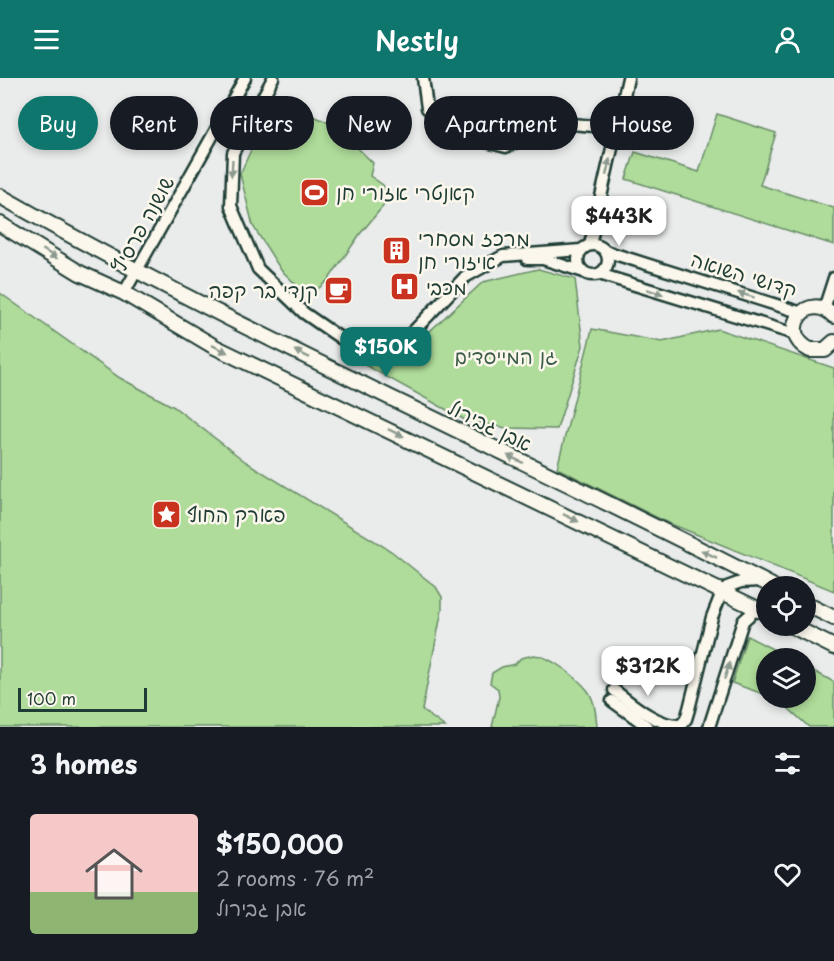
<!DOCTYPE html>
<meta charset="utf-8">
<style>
:root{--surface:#171b24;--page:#20242c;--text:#f1f3f6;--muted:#9ea1a6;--line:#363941;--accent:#0f766e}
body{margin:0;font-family:"Playpen Sans","Playpen Sans Hebrew",sans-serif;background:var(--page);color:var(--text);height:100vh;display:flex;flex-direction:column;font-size:22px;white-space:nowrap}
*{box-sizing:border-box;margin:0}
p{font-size:20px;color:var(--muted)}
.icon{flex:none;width:33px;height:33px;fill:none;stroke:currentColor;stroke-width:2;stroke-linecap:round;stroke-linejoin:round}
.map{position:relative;height:649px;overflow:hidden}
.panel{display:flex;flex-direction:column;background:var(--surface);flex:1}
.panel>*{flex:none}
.top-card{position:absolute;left:18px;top:18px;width:798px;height:54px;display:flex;gap:12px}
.tools{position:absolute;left:756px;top:498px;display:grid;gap:12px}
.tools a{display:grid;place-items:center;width:60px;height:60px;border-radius:50%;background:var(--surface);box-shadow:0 3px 9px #0003;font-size:30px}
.scale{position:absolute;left:18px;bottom:15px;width:129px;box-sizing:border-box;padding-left:6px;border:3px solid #1f3d34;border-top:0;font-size:16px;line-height:21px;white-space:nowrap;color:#1f3d34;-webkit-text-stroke:4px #fbf7ec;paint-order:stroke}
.price{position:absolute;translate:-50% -51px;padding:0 14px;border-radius:12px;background:#fff;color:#222;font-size:20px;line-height:39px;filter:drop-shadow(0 2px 3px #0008)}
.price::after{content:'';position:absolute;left:50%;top:36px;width:18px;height:14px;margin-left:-9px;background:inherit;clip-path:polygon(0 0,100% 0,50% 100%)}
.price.current{background:var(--accent);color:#fff}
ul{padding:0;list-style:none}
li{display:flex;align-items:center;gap:18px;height:150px;padding:0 30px}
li+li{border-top:2px solid var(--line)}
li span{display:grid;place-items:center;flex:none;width:168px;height:120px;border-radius:6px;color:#555}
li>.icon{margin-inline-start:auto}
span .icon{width:72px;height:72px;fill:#fffc;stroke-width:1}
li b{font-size:26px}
h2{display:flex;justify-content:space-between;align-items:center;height:72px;padding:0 30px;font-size:26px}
.pill{padding:0 21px;border-radius:27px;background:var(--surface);box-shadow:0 3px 9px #0003;font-size:21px;line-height:54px}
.pill.current{background:var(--accent);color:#fff}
header{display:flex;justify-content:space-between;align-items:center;height:78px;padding:0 30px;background:var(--accent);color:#fff;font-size:27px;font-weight:600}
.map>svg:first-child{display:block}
.green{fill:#afdc9a;stroke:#678c67;stroke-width:1.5}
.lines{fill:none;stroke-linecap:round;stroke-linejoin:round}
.minor-casing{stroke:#1f3d34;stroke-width:15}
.tertiary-casing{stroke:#1f3d34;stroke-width:18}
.minor{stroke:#fbf7ec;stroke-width:10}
.tertiary{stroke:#fbf7ec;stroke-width:14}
.oneway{fill:#8d9a90}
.labels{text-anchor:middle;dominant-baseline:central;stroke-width:5;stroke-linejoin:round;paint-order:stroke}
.poi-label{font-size:20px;fill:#1f3d34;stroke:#fbf7ec;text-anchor:start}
.street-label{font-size:20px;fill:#1f3d34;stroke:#fbf7ec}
.park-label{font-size:20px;fill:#3c5d48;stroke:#fbf7ec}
</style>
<header><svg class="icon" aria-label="menu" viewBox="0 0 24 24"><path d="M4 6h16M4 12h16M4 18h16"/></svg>Nestly<svg class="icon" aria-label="person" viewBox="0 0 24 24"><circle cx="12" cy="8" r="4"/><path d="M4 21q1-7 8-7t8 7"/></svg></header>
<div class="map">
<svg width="834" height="649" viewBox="0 0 834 649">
<rect width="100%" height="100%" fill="#eaebeb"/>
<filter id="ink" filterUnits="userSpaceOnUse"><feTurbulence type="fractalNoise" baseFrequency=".0167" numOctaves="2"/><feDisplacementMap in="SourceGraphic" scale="12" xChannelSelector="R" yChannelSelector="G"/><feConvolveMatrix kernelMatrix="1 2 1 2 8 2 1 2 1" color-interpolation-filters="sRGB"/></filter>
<g filter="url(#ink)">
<g class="green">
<path d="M274 21 334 47 373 85 370 98 383 107 389 121 360 156 329 201 309 219 281 192 253 148 240 96Z"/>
<path d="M717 36 776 55 760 107 834 130V167L626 101 635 74 699 94Z"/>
<path d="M538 191 575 201 583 268 557 351 506 350 465 342 358 283 361 278 406 275 483 204Z"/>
<path d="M0 215 120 300 174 329 246 384 391 473 436 509 442 519V532L422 632 445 649H0Z"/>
<path d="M592 251 662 264 718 251 834 290V513L664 443 557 390Z"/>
<path d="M747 558 790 580H766V617L732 605Z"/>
<path d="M534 577C550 578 578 600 588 613 595 623 596 637 597 649H492L499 619 498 611 490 605 492 595 502 589 515 586 521 580Z"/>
<path d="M806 589 834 604V649H809L780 623 771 620H806Z"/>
</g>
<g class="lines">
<defs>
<g id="minor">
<path d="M273 0 233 75 231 128 258 191 304 235 352 268 400 264 409 258 465 199 503 178 581 172"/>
<path d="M423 0 427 30 459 57 506 69 560 45 617 50"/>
<circle cx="593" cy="182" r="15"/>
<path d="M590 167 628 0"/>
<path d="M605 173 802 235"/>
<path d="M527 181H543L581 193"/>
<path d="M599 196 795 256"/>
<path d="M124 215 245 0"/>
<path d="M824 231 834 200"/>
<path d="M614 612C631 625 658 649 681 647L686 641 689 631 712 539 722 514 727 509 741 504 760 503"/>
<path d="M612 623 648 649"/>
<path d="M709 649 743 543 753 534 763 533"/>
</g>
<g id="tertiary">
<path d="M0 118C251 261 516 375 772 508"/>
<path d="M0 146 80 195 124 215 215 269 766 535"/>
<path d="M834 238C808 211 775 254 810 272H825L834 264"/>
<path d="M806 526 834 540"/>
<path d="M792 548 834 569"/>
</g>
</defs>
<use href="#minor" class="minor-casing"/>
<use href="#tertiary" class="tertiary-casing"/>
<use href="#minor" class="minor"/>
<use href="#tertiary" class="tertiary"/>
</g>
<defs><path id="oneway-solid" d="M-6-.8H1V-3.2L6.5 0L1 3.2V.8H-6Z" transform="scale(1.5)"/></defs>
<g class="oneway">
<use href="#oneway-solid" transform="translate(608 89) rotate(-77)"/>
<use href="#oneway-solid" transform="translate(232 90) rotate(93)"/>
<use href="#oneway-solid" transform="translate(50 176) rotate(32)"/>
<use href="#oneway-solid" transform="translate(655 214) rotate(18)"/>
<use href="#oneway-solid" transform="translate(746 217) rotate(-163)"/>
<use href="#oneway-solid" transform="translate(220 271) rotate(26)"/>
<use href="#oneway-solid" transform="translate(302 276) rotate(-154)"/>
<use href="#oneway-solid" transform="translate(396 355) rotate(25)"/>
<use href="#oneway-solid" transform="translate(515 381) rotate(-154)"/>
<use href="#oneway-solid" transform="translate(571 440) rotate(26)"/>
<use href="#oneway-solid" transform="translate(709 476) rotate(-154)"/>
<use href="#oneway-solid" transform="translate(727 593) rotate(-72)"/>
</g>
</g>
<defs>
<symbol id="stadium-square" viewBox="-11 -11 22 22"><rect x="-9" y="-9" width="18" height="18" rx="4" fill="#c8321e" stroke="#fbf7ec"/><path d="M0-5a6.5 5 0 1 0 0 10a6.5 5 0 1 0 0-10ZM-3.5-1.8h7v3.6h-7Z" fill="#fff"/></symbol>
<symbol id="building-square" viewBox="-11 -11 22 22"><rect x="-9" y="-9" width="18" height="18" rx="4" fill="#c8321e" stroke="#fbf7ec"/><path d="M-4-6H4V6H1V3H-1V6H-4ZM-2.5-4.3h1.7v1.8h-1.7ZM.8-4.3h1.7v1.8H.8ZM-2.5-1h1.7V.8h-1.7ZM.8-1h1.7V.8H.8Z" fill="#fff"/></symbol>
<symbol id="hospital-square" viewBox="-11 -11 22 22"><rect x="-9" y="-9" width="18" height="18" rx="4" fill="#c8321e" stroke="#fbf7ec"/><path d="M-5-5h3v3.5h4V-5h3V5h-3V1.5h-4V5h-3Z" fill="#fff"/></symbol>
<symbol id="cafe-square" viewBox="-11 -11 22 22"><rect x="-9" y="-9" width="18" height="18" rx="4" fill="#c8321e" stroke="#fbf7ec"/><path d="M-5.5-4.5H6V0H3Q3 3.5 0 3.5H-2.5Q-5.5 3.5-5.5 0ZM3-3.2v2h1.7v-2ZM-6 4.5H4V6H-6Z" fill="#fff"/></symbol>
<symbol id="sight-square" viewBox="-11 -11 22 22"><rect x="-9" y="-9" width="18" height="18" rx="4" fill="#c8321e" stroke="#fbf7ec"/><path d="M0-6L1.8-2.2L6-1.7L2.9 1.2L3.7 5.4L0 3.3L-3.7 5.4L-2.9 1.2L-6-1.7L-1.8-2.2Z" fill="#fff"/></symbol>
</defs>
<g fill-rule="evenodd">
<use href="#stadium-square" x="298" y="98" width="33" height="33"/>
<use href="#building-square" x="380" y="156" width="33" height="33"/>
<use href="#hospital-square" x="388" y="192" width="33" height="33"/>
<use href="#cafe-square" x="322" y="196" width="33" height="33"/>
<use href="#sight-square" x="150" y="420" width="33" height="33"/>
</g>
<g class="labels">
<g class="poi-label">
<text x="336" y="114">קאנטרי אזורי חן</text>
<text x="418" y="160">מרכז מסחרי<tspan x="418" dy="23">איזורי חן</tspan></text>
<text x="426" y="209">מכבי</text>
<text x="318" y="212" text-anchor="end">קנדי בר קפה</text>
<text x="187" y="436">פארק החוף</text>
</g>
<g class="street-label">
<text transform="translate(142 146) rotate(-61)">שושנה פרסיץ</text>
<text transform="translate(744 196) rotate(17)">קדושי השואה</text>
<text transform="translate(490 347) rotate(26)">אבן גבירול</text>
</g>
<g class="park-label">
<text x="506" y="278">גן המייסדים</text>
</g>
</g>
</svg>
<div class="tools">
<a><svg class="icon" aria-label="locate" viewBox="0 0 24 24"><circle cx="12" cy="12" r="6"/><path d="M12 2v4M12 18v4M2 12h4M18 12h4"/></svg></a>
<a><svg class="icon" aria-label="layers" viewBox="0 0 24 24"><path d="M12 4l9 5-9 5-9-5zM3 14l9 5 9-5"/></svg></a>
</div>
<div class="scale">100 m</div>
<b class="price" style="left:619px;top:169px">$443K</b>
<b class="price current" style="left:386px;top:300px">$150K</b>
<b class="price" style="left:648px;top:619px">$312K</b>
<div class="top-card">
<a class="pill current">Buy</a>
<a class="pill">Rent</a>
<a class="pill">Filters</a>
<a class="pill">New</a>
<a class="pill">Apartment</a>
<a class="pill">House</a>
</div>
</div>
<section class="panel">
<h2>3 homes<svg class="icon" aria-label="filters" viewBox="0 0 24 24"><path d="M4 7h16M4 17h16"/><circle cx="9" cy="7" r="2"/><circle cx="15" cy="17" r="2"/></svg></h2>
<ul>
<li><span style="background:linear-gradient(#f6c9c9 65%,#8fb573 0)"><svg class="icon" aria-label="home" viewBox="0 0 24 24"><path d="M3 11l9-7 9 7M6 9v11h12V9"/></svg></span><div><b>$150,000</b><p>2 rooms · 76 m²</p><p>אבן גבירול</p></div><svg class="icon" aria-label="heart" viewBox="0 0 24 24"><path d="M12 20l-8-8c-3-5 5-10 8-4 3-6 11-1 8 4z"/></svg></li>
</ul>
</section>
